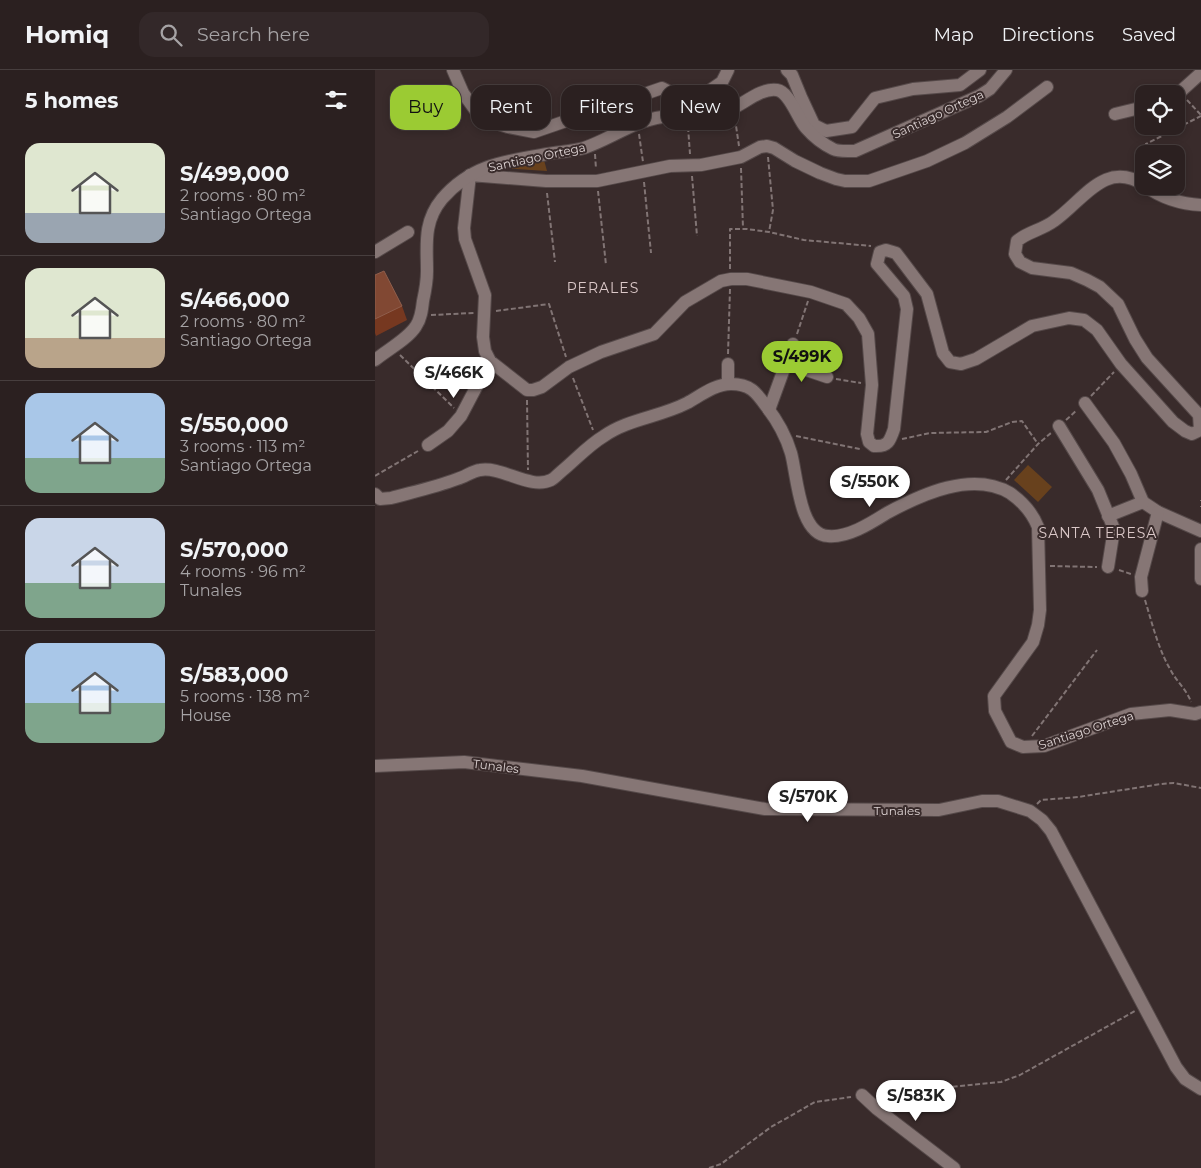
<!DOCTYPE html>
<meta charset="utf-8">
<style>
:root{--surface:#2b2020;--page:#332829;--text:#f1f3f6;--muted:#a6a3a5;--line:#473e3e;--accent:#9bcb33}
body{margin:0;font-family:Montserrat,sans-serif;background:var(--page);color:var(--text);height:100vh;display:flex;flex-direction:column;font-size:19px;white-space:nowrap}
*{box-sizing:border-box;margin:0}
p{font-size:16px;color:var(--muted)}
.icon{flex:none;width:28px;height:28px;fill:none;stroke:currentColor;stroke-width:2;stroke-linecap:round;stroke-linejoin:round}
.map{position:relative;flex:1;overflow:hidden}
.details{display:flex;flex-direction:column;background:var(--surface);width:375px}
.details>*{flex:none}
.hud{position:absolute;left:15px;top:15px;width:475px;height:45px;display:flex;gap:10px}
.tools{position:absolute;left:760px;top:15px;display:grid;gap:10px}
.tools a{display:grid;place-items:center;width:50px;height:50px;border-radius:10px;background:var(--surface);box-shadow:0 2px 8px #0003,0 0 0 1px var(--line);font-size:25px}
.price{position:absolute;translate:-50% -42px;padding:0 11px;border-radius:18px;background:#fff;color:#222;font-size:16px;line-height:32px;filter:drop-shadow(0 1px 2px #0008)}
.price::after{content:'';position:absolute;left:50%;top:30px;width:15px;height:11px;margin-left:-8px;background:inherit;clip-path:polygon(0 0,100% 0,50% 100%)}
.price.selected{background:var(--accent);color:#111}
ul{padding:0;list-style:none}
li{display:flex;align-items:center;gap:15px;height:125px;padding:0 25px}
li+li{border-top:1px solid var(--line)}
li span{display:grid;place-items:center;flex:none;width:140px;height:100px;border-radius:15px;color:#555}
li>.icon{margin-inline-start:auto}
span .icon{width:60px;height:60px;fill:#fffc;stroke-width:1}
li b{font-size:21px}
h2{display:flex;justify-content:space-between;align-items:center;height:60px;padding:0 25px;font-size:21px}
.chip{padding:0 18px;border-radius:15px;background:var(--surface);box-shadow:0 2px 8px #0003,0 0 0 1px var(--line);font-size:18px;line-height:45px}
.chip.selected{background:var(--accent);color:#111}
header{display:flex;align-items:center;gap:30px;box-sizing:border-box;height:70px;padding:0 25px;background:var(--surface);border-bottom:1px solid var(--line)}
header strong{font-size:24px}
nav{display:flex;gap:28px;margin-inline-start:auto;font-size:18px}
.search{width:350px;height:45px;background:var(--page);display:flex;align-items:center;gap:12px;box-sizing:border-box;padding:0 18px;border-radius:15px;color:var(--muted);font-size:19px}
main{display:flex;flex:1;min-height:0}
.map>svg:first-child{display:block}
.green{fill:#68411d}
.lines{fill:none;stroke-linecap:round;stroke-linejoin:round}
.minor-casing{stroke:#554949;stroke-width:14}
.path{stroke:#817474;stroke-width:2;stroke-dasharray:5 2.5;stroke-linecap:butt}
.minor{stroke:#867675;stroke-width:12}
.wall{fill:#763820}
.building{fill:#814833;stroke:#8f5e4c}
.labels{text-anchor:middle;dominant-baseline:central;stroke-width:4;stroke-linejoin:round;paint-order:stroke}
.street-label{font-size:12px;fill:#ddd3d3;stroke:#392b2b}
.neighbourhood-label{font-size:14px;letter-spacing:1px;fill:#dbc8c8;stroke:#392b2b}
</style>
<header>
<strong>Homiq</strong>
<div class="search"><svg class="icon" aria-label="search" viewBox="0 0 24 24"><circle cx="10" cy="10" r="6"/><path d="M15 15l6 6"/></svg>Search here</div>
<nav><a>Map</a><a>Directions</a><a>Saved</a></nav>
</header>
<main>
<section class="details">
<h2>5 homes<svg class="icon" aria-label="filters" viewBox="0 0 24 24"><path d="M4 7h16M4 17h16"/><circle cx="9" cy="7" r="2"/><circle cx="15" cy="17" r="2"/></svg></h2>
<ul>
<li><span style="background:linear-gradient(#dfe7d0 70%,#9aa5b1 0)"><svg class="icon" aria-label="home" viewBox="0 0 24 24"><path d="M3 11l9-7 9 7M6 9v11h12V9"/></svg></span><div><b>S/499,000</b><p>2 rooms · 80 m²</p><p>Santiago Ortega</p></div></li>
<li><span style="background:linear-gradient(#dfe7d0 70%,#b9a48a 0)"><svg class="icon" aria-label="home" viewBox="0 0 24 24"><path d="M3 11l9-7 9 7M6 9v11h12V9"/></svg></span><div><b>S/466,000</b><p>2 rooms · 80 m²</p><p>Santiago Ortega</p></div></li>
<li><span style="background:linear-gradient(#a9c7e8 65%,#7fa58c 0)"><svg class="icon" aria-label="home" viewBox="0 0 24 24"><path d="M3 11l9-7 9 7M6 9v11h12V9"/></svg></span><div><b>S/550,000</b><p>3 rooms · 113 m²</p><p>Santiago Ortega</p></div></li>
<li><span style="background:linear-gradient(#c9d6e8 65%,#7fa58c 0)"><svg class="icon" aria-label="home" viewBox="0 0 24 24"><path d="M3 11l9-7 9 7M6 9v11h12V9"/></svg></span><div><b>S/570,000</b><p>4 rooms · 96 m²</p><p>Tunales</p></div></li>
<li><span style="background:linear-gradient(#a9c7e8 60%,#7fa58c 0)"><svg class="icon" aria-label="home" viewBox="0 0 24 24"><path d="M3 11l9-7 9 7M6 9v11h12V9"/></svg></span><div><b>S/583,000</b><p>5 rooms · 138 m²</p><p>House</p></div></li>
</ul>
</section>
<div class="map">
<svg width="826" height="1098" viewBox="0 0 826 1098">
<rect width="100%" height="100%" fill="#392b2b"/>
<g class="green">
<path d="M169 90 172 101 126 98Z"/>
<path d="M653 395 677 417 663 432 639 410Z"/>
</g>
<g class="lines">
<defs>
<g id="minor">
<path d="M78 0 88 23 106 48 133 57 159 62 287 18 301 25 334 21 347 12 353 0"/>
<path d="M412 0 417 5 426 27 439 55 451 61 477 57 500 28 538 19 585 15 605 0"/>
<path d="M672 17 632 47 590 73 552 91 494 111H470L461 109 445 103 420 91 399 78 392 76 385 77 366 87 326 95 295 96 222 111H171L95 105 89 158 90 169 110 225 108 267 110 281 115 291 152 320H158L167 317 194 297 226 282 279 264 310 232 346 211 356 209H372L436 222 471 234 484 248 493 264 497 315 492 364 494 372 499 376C513 377 515 371 519 359L532 239 529 226 502 194 505 182 511 180 521 183 552 224 568 283 575 292 586 294 601 289 657 256 694 248 709 250 722 260 746 294 798 352 810 361 817 364 825 360 824 345 772 288 760 269 743 234 725 217 712 210 696 203 657 198 645 192 640 184 642 171C652 162 667 160 679 151 708 131 730 89 769 115"/>
<path d="M800 24 806 21 826 3"/>
<path d="M740 44 769 37"/>
<path d="M770 116C787 128 805 134 826 135"/>
<path d="M0 182 33 162"/>
<path d="M0 290C12 280 33 269 41 256 46 249 47 240 48 231 50 222 52 211 52 201 52 175 48 152 67 129 96 95 130 91 172 84 184 82 197 81 209 78 235 69 259 51 287 47 307 43 327 49 347 43 364 39 384 17 402 20 415 22 422 48 431 58 438 66 448 74 458 79 464 82 473 81 480 81L604 26 615 19 631 0"/>
<path d="M411 293 452 307"/>
<path d="M353 294V314"/>
<path d="M710 333 739 373 756 404 768 432 783 442 826 461"/>
<path d="M394 340 418 274"/>
<path d="M684 356 723 420 739 459 733 497"/>
<path d="M53 375 73 361 86 346 115 291"/>
<path d="M0 424 5 429 16 428C38 422 61 417 82 409 90 407 97 401 105 400 127 396 155 420 176 410 180 408 184 403 188 400 201 389 214 375 229 366 253 349 285 347 312 333 325 326 340 314 356 314 375 314 381 322 391 336 402 350 411 366 416 383 422 404 424 465 453 466 473 468 496 453 512 443 547 424 597 401 635 423 648 432 657 442 663 457L665 540 663 555 658 572 619 626 620 641 636 672 648 677 669 676 756 644 795 640 820 644 826 642"/>
<path d="M733 446 768 432"/>
<path d="M826 479V509"/>
<path d="M767 521 766 507 783 442"/>
<path d="M0 696 89 692 207 706 390 739 564 740 607 731H623L655 741 667 750 676 761 801 997 810 1009 826 1019"/>
<path d="M487 1025 502 1039 579 1098"/>
</g>
</defs>
<use href="#minor" class="minor-casing"/>
<g class="path">
<path d="M812 30 826 45"/>
<path d="M360 49 364 76"/>
<path d="M313 57 315 84"/>
<path d="M264 64 268 92"/>
<path d="M220 84 221 99"/>
<path d="M774 84 771 74 826 46"/>
<path d="M393 87 398 140 394 162"/>
<path d="M366 98 368 158"/>
<path d="M317 106 322 166"/>
<path d="M269 112 276 183"/>
<path d="M223 121 231 195"/>
<path d="M172 123 180 192"/>
<path d="M355 199V159H372L394 162 429 170 496 176"/>
<path d="M121 241 174 234 191 287"/>
<path d="M56 245 99 243"/>
<path d="M422 264 433 231"/>
<path d="M353 284 355 219"/>
<path d="M25 285 79 338"/>
<path d="M198 308 218 360"/>
<path d="M461 309 486 313"/>
<path d="M716 326 739 302"/>
<path d="M152 330 153 400"/>
<path d="M691 350 702 340"/>
<path d="M421 366 485 379 487 378"/>
<path d="M527 369 555 363 611 362 637 352 647 351 663 374"/>
<path d="M0 406 43 381"/>
<path d="M631 410 663 374 676 363"/>
<path d="M826 430V431"/>
<path d="M826 436V437"/>
<path d="M675 496 722 497"/>
<path d="M744 500 756 504"/>
<path d="M770 530C777 553 783 578 795 599 801 611 812 620 816 632"/>
<path d="M657 666 722 580"/>
<path d="M662 734 666 730 703 727 786 714 799 713 826 718"/>
<path d="M503 1024 626 1012 645 1005 760 941"/>
<path d="M334 1098 346 1094 396 1057 440 1032 476 1027"/>
</g>
<use href="#minor" class="minor"/>
</g>
<path class="wall" d="M0 205 27 236 32 250 1 266 0 263Z"/>
<path class="building" d="M9 201 27 236 0 249V205Z"/>
<g class="labels">
<g class="street-label">
<text transform="translate(563 44) rotate(-25)">Santiago Ortega</text>
<text transform="translate(162 87) rotate(-12)">Santiago Ortega</text>
<text transform="translate(711 660) rotate(-18)">Santiago Ortega</text>
<text transform="translate(121 696) rotate(7)">Tunales</text>
<text x="522" y="740">Tunales</text>
</g>
<g class="neighbourhood-label">
<text x="228" y="218">PERALES</text>
<text x="723" y="463">SANTA TERESA</text>
</g>
</g>
</svg>
<div class="tools">
<a><svg class="icon" aria-label="locate" viewBox="0 0 24 24"><circle cx="12" cy="12" r="6"/><path d="M12 2v4M12 18v4M2 12h4M18 12h4"/></svg></a>
<a><svg class="icon" aria-label="layers" viewBox="0 0 24 24"><path d="M12 4l9 5-9 5-9-5zM3 14l9 5 9-5"/></svg></a>
</div>
<b class="price selected" style="left:427px;top:313px">S/499K</b>
<b class="price" style="left:79px;top:329px">S/466K</b>
<b class="price" style="left:495px;top:438px">S/550K</b>
<b class="price" style="left:433px;top:753px">S/570K</b>
<b class="price" style="left:541px;top:1052px">S/583K</b>
<div class="hud">
<a class="chip selected">Buy</a>
<a class="chip">Rent</a>
<a class="chip">Filters</a>
<a class="chip">New</a>
</div>
</div>
</main>
